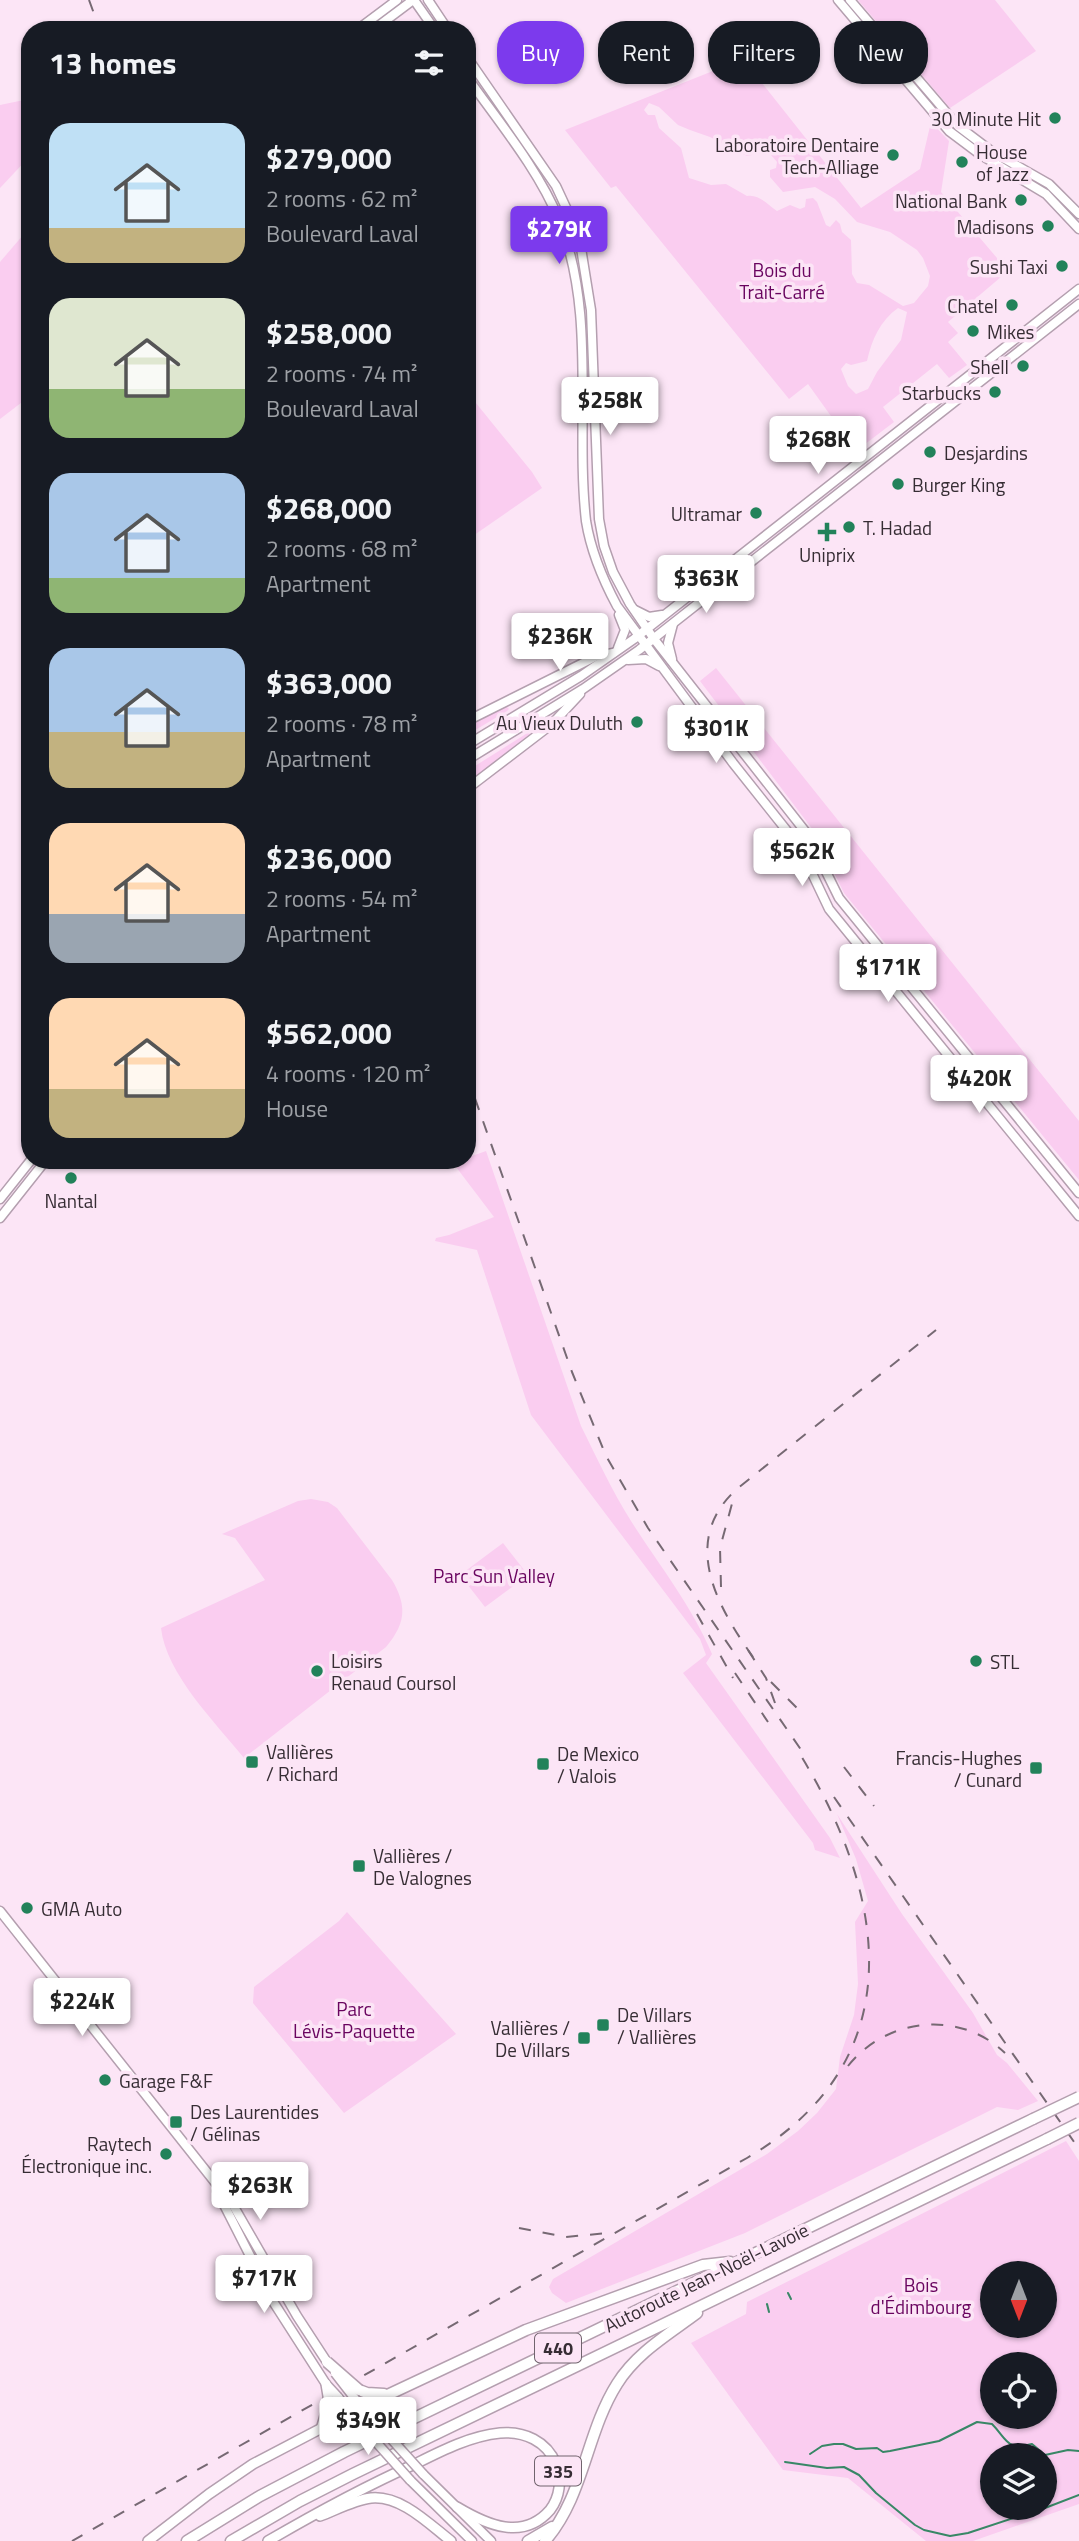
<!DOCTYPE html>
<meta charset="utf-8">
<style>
:root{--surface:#171b24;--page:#20242c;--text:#f1f3f6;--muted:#9ea1a6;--accent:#7c3aed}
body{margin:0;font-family:"Titillium Web",sans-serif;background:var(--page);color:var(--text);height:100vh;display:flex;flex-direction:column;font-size:26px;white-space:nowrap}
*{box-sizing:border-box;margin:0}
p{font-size:23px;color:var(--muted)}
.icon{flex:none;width:38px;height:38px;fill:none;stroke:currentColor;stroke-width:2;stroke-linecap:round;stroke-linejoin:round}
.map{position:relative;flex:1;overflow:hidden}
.side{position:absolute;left:21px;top:21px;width:455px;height:1148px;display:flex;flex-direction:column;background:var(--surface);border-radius:28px;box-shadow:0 2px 5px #0004}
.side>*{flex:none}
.guide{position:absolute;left:497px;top:21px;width:476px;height:63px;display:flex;gap:14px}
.needle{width:46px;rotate:180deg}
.buttons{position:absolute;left:980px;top:2261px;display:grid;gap:14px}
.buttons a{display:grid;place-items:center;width:77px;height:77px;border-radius:50%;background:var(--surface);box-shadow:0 2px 5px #0004;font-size:35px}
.price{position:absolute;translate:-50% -60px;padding:0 16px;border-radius:7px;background:#fff;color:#222;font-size:23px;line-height:46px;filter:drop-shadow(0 2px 4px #0008)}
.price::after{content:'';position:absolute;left:50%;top:42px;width:21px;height:16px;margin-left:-10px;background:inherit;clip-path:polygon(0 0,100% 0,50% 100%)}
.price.on{background:var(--accent);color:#fff}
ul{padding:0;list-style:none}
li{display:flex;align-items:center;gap:21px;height:175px;padding:0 28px}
li span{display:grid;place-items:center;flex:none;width:196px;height:140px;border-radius:21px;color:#555}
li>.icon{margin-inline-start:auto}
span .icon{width:84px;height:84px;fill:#fffc;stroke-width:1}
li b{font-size:30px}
h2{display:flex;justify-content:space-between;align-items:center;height:84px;padding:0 28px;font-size:30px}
.pill{padding:0 24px;border-radius:28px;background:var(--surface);box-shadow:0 2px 5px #0004;font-size:24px;line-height:63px}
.pill.on{background:var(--accent);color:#fff}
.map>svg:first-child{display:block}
.green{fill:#facdf0;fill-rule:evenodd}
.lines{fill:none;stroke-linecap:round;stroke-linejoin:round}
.stream{stroke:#388766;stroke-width:2}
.secondary-casing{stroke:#b49faf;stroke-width:11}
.primary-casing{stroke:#b49faf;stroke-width:12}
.highway-casing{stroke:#b49faf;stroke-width:13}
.secondary{stroke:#fff;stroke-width:8}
.primary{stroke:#fff;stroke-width:9}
.highway{stroke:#fff;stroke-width:10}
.rail{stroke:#766973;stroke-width:2;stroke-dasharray:12 12;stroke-linecap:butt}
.secondary-bridge-casing{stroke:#b49faf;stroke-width:11;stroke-linecap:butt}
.primary-bridge-casing{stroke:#b49faf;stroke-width:12;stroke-linecap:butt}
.highway-bridge-casing{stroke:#b49faf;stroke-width:13;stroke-linecap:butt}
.secondary-bridge{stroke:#fff;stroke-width:8}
.primary-bridge{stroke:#fff;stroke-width:9}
.highway-bridge{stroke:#fff;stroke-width:10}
.poi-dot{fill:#22825a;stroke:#fce5f6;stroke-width:2.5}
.labels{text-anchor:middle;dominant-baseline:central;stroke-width:7;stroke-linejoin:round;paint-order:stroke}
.shield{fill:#fce5f6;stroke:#71646e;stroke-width:2}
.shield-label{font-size:18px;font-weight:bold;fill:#362d34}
.poi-label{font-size:19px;fill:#362d34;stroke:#fce5f6;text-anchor:start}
.park-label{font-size:19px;fill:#69045f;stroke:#fce5f6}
.street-label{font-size:19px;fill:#362d34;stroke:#fce5f6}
</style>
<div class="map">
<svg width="1079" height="2541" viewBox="0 0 1079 2541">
<rect width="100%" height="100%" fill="#fce5f6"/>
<g class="green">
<path d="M858 0H995L1036 51 950 108Z"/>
<path d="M743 59 861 208 920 169 931 122 949 141 941 192 1008 271 948 322 958 333 948 342 967 365 949 378 937 364 883 407 894 422 856 451 808 384 789 399 616 186 611 188 565 130ZM649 103 659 107 678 125 690 130 710 137 747 156 762 153 771 155 777 162 776 168 770 170V177L783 192 815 187 835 199 857 222 890 232 917 250 923 258 930 276 928 286 914 303 903 306 869 285 857 283 852 274 851 240 842 232 840 224 836 220 830 227 826 225 817 202 813 198 806 199 805 207 800 209 790 205 777 211C767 204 759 194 747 196L726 184 711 185 689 178 681 148 659 128 655 115H648L644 110ZM898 308 907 312 901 340 877 372 868 389 856 394 848 386 841 369 846 363 851 365 867 361C872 339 880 321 898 308Z"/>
<path d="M24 100 30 124V156L0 188V105Z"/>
<path d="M30 227V396L0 419V262Z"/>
<path d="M467 392 532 472 542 488 467 540Z"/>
<path d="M716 668 1079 1121V1180L844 893 813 830 700 681Z"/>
<path d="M506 706 509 709 507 711 467 735V725Z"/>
<path d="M529 732 530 737 467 787V771Z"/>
<path d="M486 1151 581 1426C597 1458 612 1491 631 1521 659 1565 692 1606 712 1654L706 1663 830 1838 840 1858 815 1850 813 1843 683 1673 706 1655 700 1639 531 1415 477 1250 435 1241 436 1238 449 1235 494 1217 453 1163C460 1159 476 1155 486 1151Z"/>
<path d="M311 1499 328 1502 337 1508 392 1580C408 1607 405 1624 386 1647L244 1758C216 1723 166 1674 161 1628L265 1580 235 1538 222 1534 298 1501Z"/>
<path d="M503 1543 528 1575 485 1607 460 1575Z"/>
<path d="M837 1814 902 1914 973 2013 997 2055 1007 2063 1038 2101 1018 2110 997 2107 745 2233 566 2303 552 2293 549 2287 553 2279 767 2154 798 2131 817 2113 836 2089 840 2057 854 2015 858 1984 855 1922 868 1901 856 1859Z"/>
<path d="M347 1912 456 2034 344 2113 253 2003 254 1987 339 1921Z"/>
<path d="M1066 2141 1079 2161V2504L973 2541H926L848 2478 783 2470 691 2343 746 2314 747 2302ZM992 2273H1045V2326H992ZM992 2364H1045V2417H992ZM992 2455H1045V2508H992Z"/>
</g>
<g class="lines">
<g class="stream">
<path d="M22 386 30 380"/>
<path d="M788 2293 791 2299"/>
<path d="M767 2304 769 2312"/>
<path d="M810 2454 822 2446 834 2444H843L856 2449 877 2448 883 2452 890 2451 939 2441 977 2422 992 2424C1007 2439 1006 2451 1032 2444L1045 2455 1068 2450 1079 2451"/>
<path d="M785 2462 827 2468 844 2467 859 2475 876 2493 915 2525 924 2530 950 2536 968 2533 1044 2508"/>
<path d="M1045 2508 1079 2495"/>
</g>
<defs>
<g id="secondary">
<path d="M414 0 435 30"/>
<path d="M428 0 448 30"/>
<path d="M838 0 949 131 981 155 1046 194 1079 229"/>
<path d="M850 0 958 126 991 151 1049 184 1079 214"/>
<path d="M357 30 397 0"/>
<path d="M373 30 413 0"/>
<path d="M467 57 556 186 569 214 581 248 591 310 599 519 604 546 613 572 630 604 654 639 808 835 839 898 1079 1193"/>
<path d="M467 77C498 121 539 170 559 220 597 313 575 423 586 521 591 552 602 578 617 606L733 763 799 846 829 909 1079 1216"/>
<path d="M635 610 649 617 662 615"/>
<path d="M618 648 625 630 619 615"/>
<path d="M672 659 668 643 673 624"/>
<path d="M628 660 646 659 659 666"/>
<path d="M467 721 597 656 613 653"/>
<path d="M467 745 581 676 634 639 1079 289"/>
<path d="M467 760 583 689 639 650 1079 304"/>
<path d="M467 789 552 724 580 694"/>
<path d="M0 1199 31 1160"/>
<path d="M0 1218 46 1160"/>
<path d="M0 1911 233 2205 297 2316 327 2362"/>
<path d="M217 2191 274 2303 326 2384"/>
<path d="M338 2397 350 2413"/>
<path d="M423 2474 491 2541"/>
<path d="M410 2480 472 2541"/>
</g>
<g id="primary">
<path d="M322 2426 329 2402"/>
<path d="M320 2516C336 2510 354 2500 371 2498 401 2495 429 2524 451 2541"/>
<path d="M148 2541 209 2494 253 2464 362 2407"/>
<path d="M268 2541C316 2513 364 2487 415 2464 441 2451 470 2436 500 2433 524 2431 547 2441 556 2464 562 2480 560 2497 550 2510 523 2541 487 2525 457 2507"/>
</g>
<g id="highway">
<path d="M359 2390 367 2393 384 2394"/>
<path d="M362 2407 526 2330 703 2265 730 2262"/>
<path d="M187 2541 260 2496 344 2452 1033 2119"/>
<path d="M231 2541 300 2501 353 2474 1047 2139"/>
<path d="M528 2541 552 2527"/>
<path d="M545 2541C584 2497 586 2433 617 2384 636 2353 669 2334 697 2313"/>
</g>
</defs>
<use href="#secondary" class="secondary-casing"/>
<use href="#primary" class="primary-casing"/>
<use href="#highway" class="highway-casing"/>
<use href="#secondary" class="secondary"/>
<use href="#primary" class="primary"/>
<use href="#highway" class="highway"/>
<g class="rail">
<path d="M89 0 100 30"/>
<path d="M467 1076 572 1372 606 1456 648 1528 806 1757"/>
<path d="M721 1587 720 1548 733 1500"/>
<path d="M697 1614 733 1678"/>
<path d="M748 1650 766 1678 775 1703"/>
<path d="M753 1657C717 1606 679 1540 738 1488L936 1330"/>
<path d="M735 1673 768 1722"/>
<path d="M771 1682 803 1714"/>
<path d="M844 1767 874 1806"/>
<path d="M834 1797 1079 2149"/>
<path d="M848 2066C886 2018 959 2009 1005 2053"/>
<path d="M519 2228 566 2237 608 2233"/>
<path d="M72 2541 747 2158C915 2060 887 1894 798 1751"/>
</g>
<defs>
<g id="secondary-bridge">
<path d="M335 2373 356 2400 423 2474"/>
<path d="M326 2384 338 2397"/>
<path d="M350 2413 410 2480"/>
</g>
<path id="primary-bridge" d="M326 2384 329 2402"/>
<g id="highway-bridge">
<path d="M1033 2119 1079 2097"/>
<path d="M1047 2139 1079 2123"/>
<path d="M327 2362 359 2390"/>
</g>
</defs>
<use href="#secondary-bridge" class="secondary-bridge-casing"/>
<use href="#primary-bridge" class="primary-bridge-casing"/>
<use href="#highway-bridge" class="highway-bridge-casing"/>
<use href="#secondary-bridge" class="secondary-bridge"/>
<use href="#primary-bridge" class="primary-bridge"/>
<use href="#highway-bridge" class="highway-bridge"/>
</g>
<g class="poi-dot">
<circle cx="1055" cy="118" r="7"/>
<circle cx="893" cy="155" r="7"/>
<circle cx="962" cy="162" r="7"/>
<circle cx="1021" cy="200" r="7"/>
<circle cx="1048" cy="226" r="7"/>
<circle cx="1062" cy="266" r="7"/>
<circle cx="1012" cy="305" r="7"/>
<circle cx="973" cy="331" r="7"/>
<circle cx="1023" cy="366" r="7"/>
<circle cx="995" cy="392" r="7"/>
<circle cx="930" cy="452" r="7"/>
<circle cx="898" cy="484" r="7"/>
<circle cx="756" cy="513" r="7"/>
<circle cx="849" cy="527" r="7"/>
<path d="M823.5 521.5h7v7h7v7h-7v7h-7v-7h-7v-7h7z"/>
<circle cx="637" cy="722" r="7"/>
<circle cx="71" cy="1178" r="7"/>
<circle cx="976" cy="1661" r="7"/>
<circle cx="317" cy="1671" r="7"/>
<rect x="245" y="1755" width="14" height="14" rx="3.5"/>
<rect x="536" y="1757" width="14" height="14" rx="3.5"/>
<rect x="1029" y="1761" width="14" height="14" rx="3.5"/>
<rect x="352" y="1859" width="14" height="14" rx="3.5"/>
<circle cx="27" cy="1908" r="7"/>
<rect x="596" y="2018" width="14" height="14" rx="3.5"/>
<rect x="577" y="2031" width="14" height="14" rx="3.5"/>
<circle cx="105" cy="2080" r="7"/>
<rect x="169" y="2115" width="14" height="14" rx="3.5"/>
<circle cx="166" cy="2154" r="7"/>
</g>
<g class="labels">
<g class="shield">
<rect x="535" y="2333.5" width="46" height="29" rx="5"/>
<rect x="535" y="2456.5" width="46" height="29" rx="5"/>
</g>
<g class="shield-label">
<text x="558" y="2348">440</text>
<text x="558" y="2471">335</text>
</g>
<g class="poi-label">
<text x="1041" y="118" text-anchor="end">30 Minute Hit</text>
<text x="879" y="144" text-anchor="end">Laboratoire Dentaire<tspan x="879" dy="22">Tech-Alliage</tspan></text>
<text x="976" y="151">House<tspan x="976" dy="22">of Jazz</tspan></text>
<text x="1007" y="200" text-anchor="end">National Bank</text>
<text x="1034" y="226" text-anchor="end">Madisons</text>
<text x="1048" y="266" text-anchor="end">Sushi Taxi</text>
<text x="998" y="305" text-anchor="end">Chatel</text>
<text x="987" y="331">Mikes</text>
<text x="1009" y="366" text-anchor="end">Shell</text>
<text x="981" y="392" text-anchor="end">Starbucks</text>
<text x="944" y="452">Desjardins</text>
<text x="912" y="484">Burger King</text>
<text x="742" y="513" text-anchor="end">Ultramar</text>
<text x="863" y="527">T. Hadad</text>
<text x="827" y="554" text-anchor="middle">Uniprix</text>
<text x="623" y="722" text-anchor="end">Au Vieux Duluth</text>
<text x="71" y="1200" text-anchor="middle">Nantal</text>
<text x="331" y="1660">Loisirs<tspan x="331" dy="22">Renaud Coursol</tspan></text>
<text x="990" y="1661">STL</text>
<text x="266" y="1751">Vallières<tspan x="266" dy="22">/ Richard</tspan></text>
<text x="557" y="1753">De Mexico<tspan x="557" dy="22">/ Valois</tspan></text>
<text x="1022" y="1757" text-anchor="end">Francis-Hughes<tspan x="1022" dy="22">/ Cunard</tspan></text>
<text x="373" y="1855">Vallières /<tspan x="373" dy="22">De Valognes</tspan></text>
<text x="41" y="1908">GMA Auto</text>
<text x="617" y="2014">De Villars<tspan x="617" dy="22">/ Vallières</tspan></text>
<text x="570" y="2027" text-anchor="end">Vallières /<tspan x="570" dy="22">De Villars</tspan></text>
<text x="119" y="2080">Garage F&amp;F</text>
<text x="190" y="2111">Des Laurentides<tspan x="190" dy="22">/ Gélinas</tspan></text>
<text x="152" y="2143" text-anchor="end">Raytech<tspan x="152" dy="22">Électronique inc.</tspan></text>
</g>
<g class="park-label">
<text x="782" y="269">Bois du<tspan x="782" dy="22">Trait-Carré</tspan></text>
<text x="494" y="1575">Parc Sun Valley</text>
<text x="354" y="2008">Parc<tspan x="354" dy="22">Lévis-Paquette</tspan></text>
<text x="921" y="2284">Bois<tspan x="921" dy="22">d'Édimbourg</tspan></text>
</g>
<g class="street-label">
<text transform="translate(706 2277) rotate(-26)">Autoroute Jean-Noël-Lavoie</text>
</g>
</g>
</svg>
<div class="buttons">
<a><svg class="needle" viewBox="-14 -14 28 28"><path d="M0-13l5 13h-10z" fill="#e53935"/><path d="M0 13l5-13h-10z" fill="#9ea1a6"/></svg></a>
<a><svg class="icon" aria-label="locate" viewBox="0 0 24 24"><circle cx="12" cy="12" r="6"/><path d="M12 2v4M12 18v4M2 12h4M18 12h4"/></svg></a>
<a><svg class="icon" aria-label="layers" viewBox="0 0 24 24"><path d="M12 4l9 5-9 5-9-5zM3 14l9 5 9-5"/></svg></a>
</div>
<b class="price on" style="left:559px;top:266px">$279K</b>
<b class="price" style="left:610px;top:437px">$258K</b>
<b class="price" style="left:818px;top:476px">$268K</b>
<b class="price" style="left:706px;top:615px">$363K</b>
<b class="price" style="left:560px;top:673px">$236K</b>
<b class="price" style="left:716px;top:765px">$301K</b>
<b class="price" style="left:802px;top:888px">$562K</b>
<b class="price" style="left:888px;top:1004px">$171K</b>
<b class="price" style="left:979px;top:1115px">$420K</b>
<b class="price" style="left:82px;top:2038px">$224K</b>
<b class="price" style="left:260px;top:2222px">$263K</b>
<b class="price" style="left:264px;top:2315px">$717K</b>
<b class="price" style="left:368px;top:2457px">$349K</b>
<div class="guide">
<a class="pill on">Buy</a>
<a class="pill">Rent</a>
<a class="pill">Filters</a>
<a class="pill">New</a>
</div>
<section class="side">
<h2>13 homes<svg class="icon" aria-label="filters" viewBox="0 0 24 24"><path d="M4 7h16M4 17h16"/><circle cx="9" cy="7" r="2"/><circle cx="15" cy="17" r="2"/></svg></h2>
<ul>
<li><span style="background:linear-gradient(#bfe0f5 75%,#c2b280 0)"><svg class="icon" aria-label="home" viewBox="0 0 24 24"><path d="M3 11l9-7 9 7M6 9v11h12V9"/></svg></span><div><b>$279,000</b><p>2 rooms · 62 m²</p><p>Boulevard Laval</p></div></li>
<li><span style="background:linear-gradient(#dfe7d0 65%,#8fb573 0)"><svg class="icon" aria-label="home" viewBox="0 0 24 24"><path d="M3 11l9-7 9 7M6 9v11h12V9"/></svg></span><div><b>$258,000</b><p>2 rooms · 74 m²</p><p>Boulevard Laval</p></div></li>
<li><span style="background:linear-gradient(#a9c7e8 75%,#8fb573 0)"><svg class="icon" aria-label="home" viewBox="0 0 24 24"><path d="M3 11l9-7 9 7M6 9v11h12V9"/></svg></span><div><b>$268,000</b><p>2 rooms · 68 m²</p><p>Apartment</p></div></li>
<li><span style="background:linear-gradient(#a9c7e8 60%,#c2b280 0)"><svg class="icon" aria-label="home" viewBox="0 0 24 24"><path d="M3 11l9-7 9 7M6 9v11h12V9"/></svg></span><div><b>$363,000</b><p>2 rooms · 78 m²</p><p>Apartment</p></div></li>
<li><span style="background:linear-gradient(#ffd9b3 65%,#9aa5b1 0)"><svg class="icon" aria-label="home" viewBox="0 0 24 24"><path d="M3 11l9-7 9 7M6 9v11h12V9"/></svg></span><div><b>$236,000</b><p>2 rooms · 54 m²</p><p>Apartment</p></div></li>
<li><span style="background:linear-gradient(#ffd9b3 65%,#c2b280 0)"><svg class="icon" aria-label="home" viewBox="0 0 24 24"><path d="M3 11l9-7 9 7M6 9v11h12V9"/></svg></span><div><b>$562,000</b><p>4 rooms · 120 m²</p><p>House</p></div></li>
</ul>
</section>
</div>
